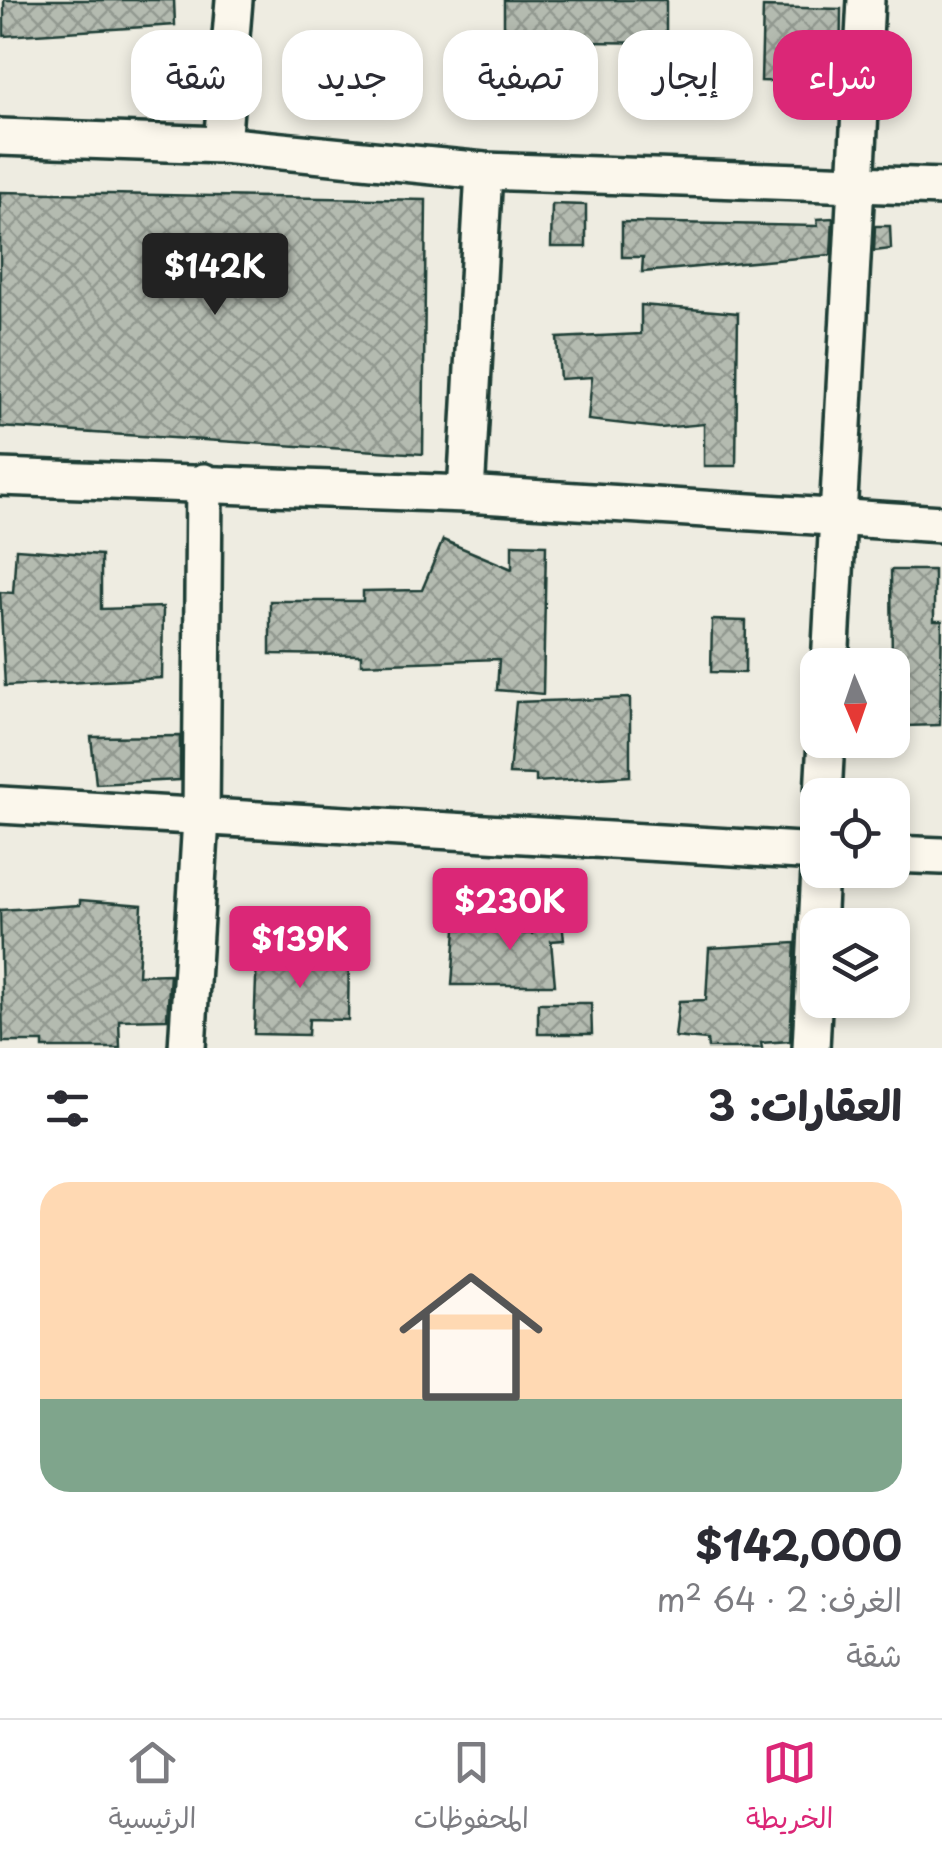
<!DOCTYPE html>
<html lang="ar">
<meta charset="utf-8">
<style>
:root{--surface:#fff;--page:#f7f7f7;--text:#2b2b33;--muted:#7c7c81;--line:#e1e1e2;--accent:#db2777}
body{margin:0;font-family:"Playpen Sans","Playpen Sans Arabic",sans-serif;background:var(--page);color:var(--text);direction:rtl;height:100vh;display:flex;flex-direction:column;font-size:38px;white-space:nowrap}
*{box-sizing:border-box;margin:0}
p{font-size:32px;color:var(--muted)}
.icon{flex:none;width:55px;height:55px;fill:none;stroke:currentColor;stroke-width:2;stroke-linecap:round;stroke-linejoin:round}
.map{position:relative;height:1048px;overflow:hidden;direction:ltr}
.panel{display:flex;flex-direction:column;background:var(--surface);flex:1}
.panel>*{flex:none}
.guide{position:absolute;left:30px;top:30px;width:882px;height:90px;direction:rtl;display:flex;gap:20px}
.needle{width:65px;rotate:178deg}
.controls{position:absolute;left:800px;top:648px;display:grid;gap:20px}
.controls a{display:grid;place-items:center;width:110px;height:110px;border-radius:20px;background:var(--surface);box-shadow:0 5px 15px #0003;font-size:50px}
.price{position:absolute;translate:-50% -85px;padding:0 22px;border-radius:10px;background:var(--accent);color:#fff;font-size:32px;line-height:65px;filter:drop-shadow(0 2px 5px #0008)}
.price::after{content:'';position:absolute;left:50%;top:60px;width:30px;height:22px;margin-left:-15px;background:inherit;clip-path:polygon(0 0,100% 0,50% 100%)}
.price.selected{background:#222;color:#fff}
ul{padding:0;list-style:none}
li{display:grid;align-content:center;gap:20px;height:530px;padding:0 40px}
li+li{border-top:2px solid var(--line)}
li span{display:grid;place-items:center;height:310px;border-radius:30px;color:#555}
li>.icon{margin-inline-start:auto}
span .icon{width:180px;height:180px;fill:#fffc;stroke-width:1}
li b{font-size:42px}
h2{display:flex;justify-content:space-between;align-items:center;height:120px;padding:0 40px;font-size:42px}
.pill{padding:0 35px;border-radius:30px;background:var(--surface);box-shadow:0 5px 15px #0003;font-size:35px;line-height:90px}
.pill.selected{background:var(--accent);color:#fff}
.tab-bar{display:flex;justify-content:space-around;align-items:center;height:140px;border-top:2px solid var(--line);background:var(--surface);font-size:28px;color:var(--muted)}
.tab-bar a{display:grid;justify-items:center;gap:5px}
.tab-bar .selected{color:var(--accent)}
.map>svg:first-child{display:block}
.building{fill:url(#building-cross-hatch);stroke:#1f3d34;stroke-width:2.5}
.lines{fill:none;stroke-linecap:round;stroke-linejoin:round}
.street-casing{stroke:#1f3d34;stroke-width:42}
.street{stroke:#fbf7ec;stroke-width:35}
</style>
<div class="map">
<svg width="942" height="1048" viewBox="0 0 942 1048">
<defs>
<pattern id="building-cross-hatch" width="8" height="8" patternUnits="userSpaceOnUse" patternTransform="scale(2.5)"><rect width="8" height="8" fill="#b4bbb0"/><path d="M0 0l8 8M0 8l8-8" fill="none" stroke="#929990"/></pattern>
</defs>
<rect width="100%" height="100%" fill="#eeece1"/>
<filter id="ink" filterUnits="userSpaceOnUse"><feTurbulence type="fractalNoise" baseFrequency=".01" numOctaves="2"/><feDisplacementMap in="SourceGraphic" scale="20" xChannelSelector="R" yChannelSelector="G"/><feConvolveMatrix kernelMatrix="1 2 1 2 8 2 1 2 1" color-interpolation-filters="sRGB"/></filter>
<g filter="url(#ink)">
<g class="building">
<path d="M4 0H174L175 25 4 36Z"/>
<path d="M504 0H666V43L504 41Z"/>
<path d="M763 7 841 9 840 83 761 81Z"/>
<path d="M303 36 341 37 340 92 303 91Z"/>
<path d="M0 192 426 200 423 454 0 427Z"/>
<path d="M552 204 586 205V247H551Z"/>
<path d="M833 218 831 255 642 272 643 257H622V222L818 226 817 219Z"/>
<path d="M875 226H890L891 249 874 251Z"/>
<path d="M641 305 738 313 736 466H704V424L660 428 588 420 592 377 560 379 557 338 641 334Z"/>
<path d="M443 540 512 569V544L546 545 543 694 497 690 499 659 361 664V655L270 654V601H363V591L422 590Z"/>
<path d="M16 549 101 555V609L163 607 162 678 5 686 0 592 13 593Z"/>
<path d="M891 570H934V621H942L940 725 905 726V670H892V665Z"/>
<path d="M712 620 746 621 745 673 711 672Z"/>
<path d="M630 698V776L536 782V775L509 774 516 702Z"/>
<path d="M180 736V780L96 784 91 737Z"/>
<path d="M80 900 142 905 138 975 170 974 167 1019 119 1020 120 1048H43V1042H3L0 910 80 905Z"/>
<path d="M560 903 564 940 551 941 555 985H452L456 929 532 934 529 905Z"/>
<path d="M795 943 790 1041 761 1043 762 1048H708L707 1040 675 1037 679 1001 706 1000 709 948Z"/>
<path d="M257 951 349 953 348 1020 309 1019 308 1035 254 1034Z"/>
<path d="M538 1003H591L592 1034H538Z"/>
</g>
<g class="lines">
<defs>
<g id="street">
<path d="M0 137 222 145 484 171 942 187"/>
<path d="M222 145 234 0"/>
<path d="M0 477 466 494 942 524"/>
<path d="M466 494 484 171"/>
<path d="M830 665 866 0"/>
<path d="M823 795 826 740"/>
<path d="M0 805 818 852"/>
<path d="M892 854 942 856"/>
<path d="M187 1048 201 819 204 482"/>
<path d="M811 1048 820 870"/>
</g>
</defs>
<use href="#street" class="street-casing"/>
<use href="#street" class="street"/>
</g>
</g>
</svg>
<div class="controls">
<a><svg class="needle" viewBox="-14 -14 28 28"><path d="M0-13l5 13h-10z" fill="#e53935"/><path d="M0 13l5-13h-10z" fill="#7c7c81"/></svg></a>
<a><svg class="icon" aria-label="locate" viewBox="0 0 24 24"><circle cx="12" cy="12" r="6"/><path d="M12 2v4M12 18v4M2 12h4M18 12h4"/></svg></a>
<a><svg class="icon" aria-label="layers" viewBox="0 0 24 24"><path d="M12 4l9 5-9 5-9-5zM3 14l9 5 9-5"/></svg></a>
</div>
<b class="price selected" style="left:215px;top:318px">$142K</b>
<b class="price" style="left:510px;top:953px">$230K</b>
<b class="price" style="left:300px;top:991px">$139K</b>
<div class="guide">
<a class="pill selected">شراء</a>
<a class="pill">إيجار</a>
<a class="pill">تصفية</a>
<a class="pill">جديد</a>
<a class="pill">شقة</a>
</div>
</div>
<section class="panel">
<h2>العقارات: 3<svg class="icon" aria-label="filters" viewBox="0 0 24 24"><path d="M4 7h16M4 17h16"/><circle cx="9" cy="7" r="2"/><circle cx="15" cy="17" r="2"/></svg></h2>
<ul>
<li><span style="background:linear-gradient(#ffd9b3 70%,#7fa58c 0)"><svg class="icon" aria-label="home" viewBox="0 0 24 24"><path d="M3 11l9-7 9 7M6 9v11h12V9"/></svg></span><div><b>$142,000</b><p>الغرف: 2 · 64 m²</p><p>شقة</p></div></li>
</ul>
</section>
<nav class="tab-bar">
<a class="selected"><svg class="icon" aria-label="map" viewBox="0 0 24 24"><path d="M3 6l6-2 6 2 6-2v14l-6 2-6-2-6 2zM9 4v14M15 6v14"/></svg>الخريطة</a>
<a><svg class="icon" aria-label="saved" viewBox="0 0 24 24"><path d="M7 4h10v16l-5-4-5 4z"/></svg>المحفوظات</a>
<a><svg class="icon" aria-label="home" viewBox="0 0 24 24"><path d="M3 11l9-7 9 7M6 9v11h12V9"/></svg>الرئيسية</a>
</nav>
